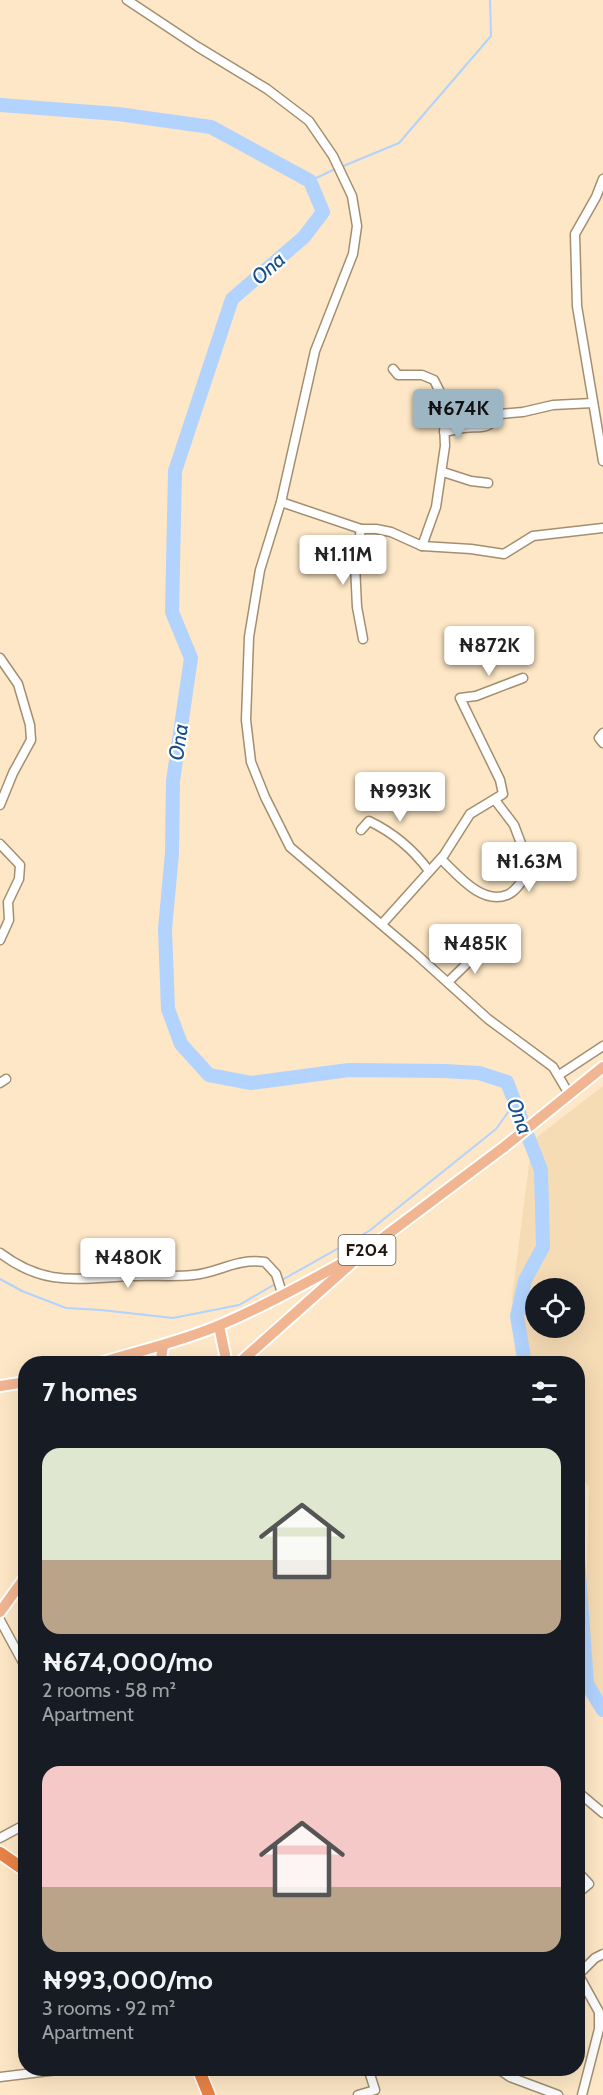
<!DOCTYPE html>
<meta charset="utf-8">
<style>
:root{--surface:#171b24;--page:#20242c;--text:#f1f3f6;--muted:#9ea1a6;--accent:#9db6c4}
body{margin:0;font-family:Cabin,sans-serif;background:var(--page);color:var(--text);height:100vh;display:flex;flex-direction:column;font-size:22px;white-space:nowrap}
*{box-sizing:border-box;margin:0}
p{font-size:20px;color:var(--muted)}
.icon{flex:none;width:33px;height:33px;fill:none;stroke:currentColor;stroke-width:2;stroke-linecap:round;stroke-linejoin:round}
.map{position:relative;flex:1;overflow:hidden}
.details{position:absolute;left:18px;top:1356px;width:567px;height:720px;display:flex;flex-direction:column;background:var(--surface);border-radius:24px;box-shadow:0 6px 24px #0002}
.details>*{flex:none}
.fabs{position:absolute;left:525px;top:1278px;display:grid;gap:12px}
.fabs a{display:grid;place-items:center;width:60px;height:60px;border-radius:50%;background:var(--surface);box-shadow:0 6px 24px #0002;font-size:30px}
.price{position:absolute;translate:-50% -51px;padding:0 14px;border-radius:6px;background:#fff;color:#222;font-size:20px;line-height:39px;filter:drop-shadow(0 2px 3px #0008)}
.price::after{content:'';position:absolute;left:50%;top:36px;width:18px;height:14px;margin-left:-9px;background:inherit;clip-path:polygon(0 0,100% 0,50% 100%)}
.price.on{background:var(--accent);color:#111}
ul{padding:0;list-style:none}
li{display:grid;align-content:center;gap:12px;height:318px;padding:0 24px}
li span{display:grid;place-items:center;height:186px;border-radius:18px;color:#555}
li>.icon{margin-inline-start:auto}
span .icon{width:108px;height:108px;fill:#fffc;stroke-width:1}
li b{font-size:26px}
h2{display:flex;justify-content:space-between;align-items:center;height:72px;padding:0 24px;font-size:26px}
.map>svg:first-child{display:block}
.built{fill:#f6dcb5;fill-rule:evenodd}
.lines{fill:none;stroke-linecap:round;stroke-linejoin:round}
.stream{stroke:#b1d3fd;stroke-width:2}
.river{stroke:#b1d3fd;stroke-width:14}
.minor-casing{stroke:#a38f70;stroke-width:11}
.major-casing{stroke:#fff;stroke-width:14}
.highway-casing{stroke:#fff;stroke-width:15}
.minor{stroke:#fff;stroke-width:8}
.major{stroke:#f1b591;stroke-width:10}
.highway{stroke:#e88347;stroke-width:12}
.labels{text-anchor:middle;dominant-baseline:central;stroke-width:4.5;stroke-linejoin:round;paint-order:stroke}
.shield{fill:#fff;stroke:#625d54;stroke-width:1.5}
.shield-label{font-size:18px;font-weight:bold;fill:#1f170b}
.water-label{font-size:21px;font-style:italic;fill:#164f8c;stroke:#fff}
</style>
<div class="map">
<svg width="603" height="2095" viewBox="0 0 603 2095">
<rect width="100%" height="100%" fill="#fde7c6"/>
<path class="built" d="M603 1086V1695L593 1692 586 1607 589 1487 578 1472V1364L522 1363 512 1297 532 1141ZM536 1288H574V1328H536Z"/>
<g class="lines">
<g class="stream">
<path d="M341 167 399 143 491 36 490 0"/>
<path d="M310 181 335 169"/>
<path d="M0 1279 22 1291 66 1308 101 1310 173 1318 239 1305 277 1283"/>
<path d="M282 1280 369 1231 496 1129 509 1111 507 1082"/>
</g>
<g class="river">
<path d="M0 105 118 114 211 127 310 181 323 212 304 237 232 299 175 471 172 612 191 658 173 781 172 853 165 929 168 1009 181 1044 209 1075 251 1083 349 1070 445 1071 479 1073 507 1082 541 1170 543 1247 525 1280 517 1316 525 1364"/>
<path d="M578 1559 587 1684 603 1710"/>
</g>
<defs>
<g id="minor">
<path d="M127 0 198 47 267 89 309 121 333 156 352 196 357 226 353 254 315 351 281 502 260 570 249 637 246 720 251 762 265 797 290 847 416 954 488 1019 553 1067 569 1094"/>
<path d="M603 179 596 197 575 234 577 306 603 461"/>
<path d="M393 369 398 375H422L434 380 443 398 445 446 436 507 422 546"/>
<path d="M444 432C450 431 457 429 464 428 482 426 487 431 500 414L523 412 553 405 593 403"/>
<path d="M443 472 471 481 488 483"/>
<path d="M281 502 361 529H376L391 532 422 546 471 549 504 554 533 536 603 528"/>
<path d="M361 529 355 565 357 607 363 639"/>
<path d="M0 658 18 684 30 725 31 740 13 773 0 805"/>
<path d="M603 733 599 738 603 743"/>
<path d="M361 830 369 821C394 833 413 849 429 871"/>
<path d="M0 844 20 865 19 879 8 902 9 920 0 940"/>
<path d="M441 859C457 874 481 905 507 895 518 891 525 875 532 867L525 854 514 825 495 800"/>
<path d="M382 924 444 855 470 814 503 794 500 780 460 698 476 696 523 678"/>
<path d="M448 982 483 948"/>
<path d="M559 1075 603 1046"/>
<path d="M0 1083 6 1079"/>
<path d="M0 1253C46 1288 80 1278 133 1276 152 1275 173 1277 193 1275 219 1273 235 1258 265 1262L276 1274 283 1296"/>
<path d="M0 1620 26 1668"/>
<path d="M578 1792 603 1813"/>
<path d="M0 1838 26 1824"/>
<path d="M578 1872 589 1884 578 1893"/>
<path d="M578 1974 599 2012V2029L582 2095"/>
<path d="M578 1975 595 1958 603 1954"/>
<path d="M497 2068 510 2077 558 2095"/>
<path d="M0 2077 74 2068"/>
<path d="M358 2095 375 2090 368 2068"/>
</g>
<g id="major">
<path d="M219 1326 227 1364"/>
<path d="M97 1364C138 1351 180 1342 220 1325 264 1306 306 1283 348 1260"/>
<path d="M160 1364 163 1346"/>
<path d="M238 1364 364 1252 504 1147 603 1067"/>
<path d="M0 1386 26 1382"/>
<path d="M0 1612 26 1576"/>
</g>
<g id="highway">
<path d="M0 1853 26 1871"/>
<path d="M198 2068 209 2095"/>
</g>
</defs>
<use href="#minor" class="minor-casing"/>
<use href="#major" class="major-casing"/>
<use href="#highway" class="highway-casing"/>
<use href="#minor" class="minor"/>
<use href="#major" class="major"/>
<use href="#highway" class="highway"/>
</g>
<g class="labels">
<rect class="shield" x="338.5" y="1235" width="57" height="30" rx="4.5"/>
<g class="shield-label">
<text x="367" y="1250">F204</text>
</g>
<g class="water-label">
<text transform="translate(268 268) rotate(-41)">Ona</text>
<text transform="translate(178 742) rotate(-82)">Ona</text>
<text transform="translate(520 1116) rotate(69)">Ona</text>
</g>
</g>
</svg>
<div class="fabs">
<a><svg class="icon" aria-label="locate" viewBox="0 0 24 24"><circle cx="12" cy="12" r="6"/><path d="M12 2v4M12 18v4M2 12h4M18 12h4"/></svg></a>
</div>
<b class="price on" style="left:458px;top:440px">₦674K</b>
<b class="price" style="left:343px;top:586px">₦1.11M</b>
<b class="price" style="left:489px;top:677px">₦872K</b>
<b class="price" style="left:400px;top:823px">₦993K</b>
<b class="price" style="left:529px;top:893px">₦1.63M</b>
<b class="price" style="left:475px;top:975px">₦485K</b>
<b class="price" style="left:128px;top:1289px">₦480K</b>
<section class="details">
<h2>7 homes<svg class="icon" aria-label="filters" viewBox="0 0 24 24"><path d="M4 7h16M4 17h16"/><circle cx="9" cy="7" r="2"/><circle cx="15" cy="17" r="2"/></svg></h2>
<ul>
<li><span style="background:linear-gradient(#dfe7d0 60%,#b9a48a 0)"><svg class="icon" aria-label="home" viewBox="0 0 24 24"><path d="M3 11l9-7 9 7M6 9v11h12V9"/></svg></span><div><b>₦674,000/mo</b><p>2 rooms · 58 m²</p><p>Apartment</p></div></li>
<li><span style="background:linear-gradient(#f6c9c9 65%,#b9a48a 0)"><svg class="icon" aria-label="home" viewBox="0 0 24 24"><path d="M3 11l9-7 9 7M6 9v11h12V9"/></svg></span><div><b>₦993,000/mo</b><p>3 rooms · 92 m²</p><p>Apartment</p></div></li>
</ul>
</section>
</div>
